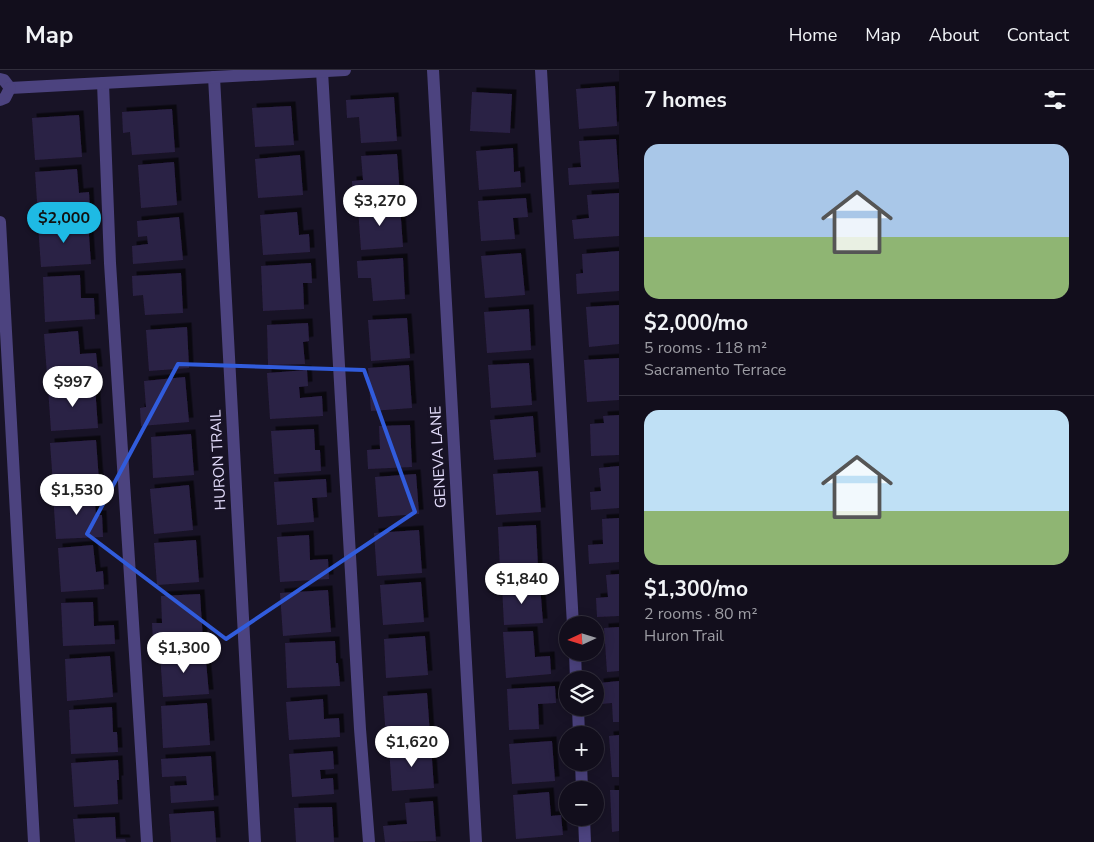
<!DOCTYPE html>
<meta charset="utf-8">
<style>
:root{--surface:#120e1c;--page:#1b1725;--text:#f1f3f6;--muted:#9c9ca3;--line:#312e3b;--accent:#1ebae4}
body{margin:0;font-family:"Nunito Sans",sans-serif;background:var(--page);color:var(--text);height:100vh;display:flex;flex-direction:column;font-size:19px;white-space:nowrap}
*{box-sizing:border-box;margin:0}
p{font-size:16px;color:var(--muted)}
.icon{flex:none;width:28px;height:28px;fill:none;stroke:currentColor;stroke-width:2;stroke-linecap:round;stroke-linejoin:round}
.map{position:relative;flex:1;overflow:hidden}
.side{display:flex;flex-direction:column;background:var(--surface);width:475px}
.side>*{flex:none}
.needle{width:32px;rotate:266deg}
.buttons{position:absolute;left:559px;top:546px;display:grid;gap:10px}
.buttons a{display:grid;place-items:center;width:45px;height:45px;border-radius:50%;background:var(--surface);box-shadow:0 2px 12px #0003,0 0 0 1px var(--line);font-size:25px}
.price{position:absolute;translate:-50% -42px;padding:0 11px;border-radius:18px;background:#fff;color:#222;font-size:16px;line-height:32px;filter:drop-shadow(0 1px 2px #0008)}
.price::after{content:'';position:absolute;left:50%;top:30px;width:15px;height:11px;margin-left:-8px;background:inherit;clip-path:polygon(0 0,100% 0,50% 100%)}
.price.current{background:var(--accent);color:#111}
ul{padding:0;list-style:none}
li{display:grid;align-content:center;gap:10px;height:265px;padding:0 25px}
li+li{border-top:1px solid var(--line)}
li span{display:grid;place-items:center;height:155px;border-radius:15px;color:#555}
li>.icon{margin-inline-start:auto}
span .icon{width:90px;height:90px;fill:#fffc;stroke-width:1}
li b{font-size:21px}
h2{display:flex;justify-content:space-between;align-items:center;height:60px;padding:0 25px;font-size:21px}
header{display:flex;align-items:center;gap:30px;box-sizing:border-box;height:70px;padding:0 25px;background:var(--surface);border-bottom:1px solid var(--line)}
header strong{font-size:24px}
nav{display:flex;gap:28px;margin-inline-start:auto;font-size:18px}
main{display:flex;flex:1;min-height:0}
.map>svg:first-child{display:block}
.building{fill:#2c2145;filter:url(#shadow)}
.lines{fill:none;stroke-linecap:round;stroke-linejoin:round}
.minor{stroke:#4c437f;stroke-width:12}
.marked{fill:none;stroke:#315cdc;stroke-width:4;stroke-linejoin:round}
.labels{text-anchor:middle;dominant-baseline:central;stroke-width:5;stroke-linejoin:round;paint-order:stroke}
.street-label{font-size:15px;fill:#e3dcfb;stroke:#181326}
</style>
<header>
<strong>Map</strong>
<nav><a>Home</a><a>Map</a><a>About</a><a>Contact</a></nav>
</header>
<main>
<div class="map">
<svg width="619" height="772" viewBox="0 0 619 772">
<defs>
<filter id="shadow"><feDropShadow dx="4.5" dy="-4.5" stdDeviation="0" flood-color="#0009"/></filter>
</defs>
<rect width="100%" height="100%" fill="#181326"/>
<g class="building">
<path d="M615 16 617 56 579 59 576 19Z"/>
<path d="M472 22 512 24 510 63 470 61Z"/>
<path d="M394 27 397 71 361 73 359 47 347 48 346 30Z"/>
<path d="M291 36 294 75 255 77 252 38Z"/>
<path d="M172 39 175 82 132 85 130 62 123 63 122 42Z"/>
<path d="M79 45 82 87 35 90 32 48Z"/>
<path d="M616 69 619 112 569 115 568 98 581 97 579 71Z"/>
<path d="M513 78 514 102 520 101 521 117 479 120 476 81Z"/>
<path d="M397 84 400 126 353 128 352 111 363 110 361 86Z"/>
<path d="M300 85 303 125 258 128 255 89Z"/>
<path d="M174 92 177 135 141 138 138 95Z"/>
<path d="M77 99 79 123 89 122 90 142 38 146 35 102Z"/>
<path d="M619 123V166L574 169 572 150 589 148 587 125Z"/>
<path d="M526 128 528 147 513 148 515 169 481 171 478 131Z"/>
<path d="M400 135 403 177 361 180 358 138Z"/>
<path d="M297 142 299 165 309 164 310 182 263 185 260 145Z"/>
<path d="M179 147 183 190 133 194 132 176 148 174 147 166 138 167 137 151Z"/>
<path d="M88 151 91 194 41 197 38 154Z"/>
<path d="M619 181V221L577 224 576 204 583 203 582 184Z"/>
<path d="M521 183 525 225 485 228 481 186Z"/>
<path d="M403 188 405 229 373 231 371 208H358L357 191Z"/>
<path d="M311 193 312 213H303L304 239 263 241 261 196Z"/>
<path d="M181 203 183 243 145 245 143 225 133 226 132 206Z"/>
<path d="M80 205 81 228H94L95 249 45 252 43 207Z"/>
<path d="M619 235V274L589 277 586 237Z"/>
<path d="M529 239 531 280 487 283 484 242Z"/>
<path d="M407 248 410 288 371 291 368 250Z"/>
<path d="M308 253 309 271 303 272 305 294 268 295 267 255Z"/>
<path d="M187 257 189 298 149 301 146 260Z"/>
<path d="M78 261 80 284 96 283 98 301 47 305 44 264Z"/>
<path d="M619 288V330L587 332 584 290Z"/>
<path d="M529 293 532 335 491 338 488 295Z"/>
<path d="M409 295 412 338 371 341 368 298Z"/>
<path d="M307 300 308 316 299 317 300 328 322 326 323 346 270 349 267 303Z"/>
<path d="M185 307 189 352 141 356 140 338 146 337 144 311Z"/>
<path d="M95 316 98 358 51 361 48 318Z"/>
<path d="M619 345V385L591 386 590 354 604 353 603 346Z"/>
<path d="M533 346 536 387 494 390 490 350Z"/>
<path d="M410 355 412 397 368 399 367 380 380 379 379 356Z"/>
<path d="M314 359 315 380H320L321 401 274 404 271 361Z"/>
<path d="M191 364 194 405 153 408 151 367Z"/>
<path d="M96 370 99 411 53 414 50 373Z"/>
<path d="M619 396V438L591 440 590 422 601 421 599 398Z"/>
<path d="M538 401 541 442 496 445 493 404Z"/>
<path d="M416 404 419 444 378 447 375 407Z"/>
<path d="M326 409 327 427 312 428 314 452 277 455 274 412Z"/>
<path d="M189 415 193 460 154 464 150 419Z"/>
<path d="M94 421 96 445H102L103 467 56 469 53 423Z"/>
<path d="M619 448V492L589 494 588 475 603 474 602 449Z"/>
<path d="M536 455 538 498 500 500 498 457Z"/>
<path d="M419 460 422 503 377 506 374 463Z"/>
<path d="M309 465 310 490 328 489 329 509 280 512 277 467Z"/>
<path d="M196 470 199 512 157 515 154 473Z"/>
<path d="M93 475 96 502 103 501 104 519 61 522 58 478Z"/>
<path d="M619 504V546L597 547 596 528 608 527 606 505Z"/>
<path d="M421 512 424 552 383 555 380 515Z"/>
<path d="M540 514 543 553 504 555 502 516Z"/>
<path d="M328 520 331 562 283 566 280 523Z"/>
<path d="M200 524 203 570 153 573 152 553H162L161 526Z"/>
<path d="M93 532 94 556 114 555 115 574 63 576 61 533Z"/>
<path d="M619 557V601L607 602 604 558Z"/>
<path d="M533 561 535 587 550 586 551 604 506 608 503 562Z"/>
<path d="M425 566 428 605 386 608 384 569Z"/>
<path d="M335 571 336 593H338L340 616 287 618 285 573Z"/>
<path d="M205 580 209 624 163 627 160 584Z"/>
<path d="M110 586 113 627 67 631 65 589Z"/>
<path d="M619 611V652H613L612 633 601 634 599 613Z"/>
<path d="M555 616 556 633 538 634 539 659 509 660 507 619Z"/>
<path d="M427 623 430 665 386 668 383 626Z"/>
<path d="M323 629 324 649 339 648 340 667 289 670 286 632Z"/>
<path d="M207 633 210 675 163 678 161 636Z"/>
<path d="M112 637 113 662H117L118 682 71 684 69 640Z"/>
<path d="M619 665V707H612L609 666Z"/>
<path d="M552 671 555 711 512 714 509 674Z"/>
<path d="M431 675 434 718 392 721 389 678Z"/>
<path d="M333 681 334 699 320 700 321 709 333 708 334 724 292 727 289 684Z"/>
<path d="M211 686 214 730 171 733 170 716 187 715 186 706 162 707 161 689Z"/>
<path d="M118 690 119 710H117L118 734 74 737 71 693Z"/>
<path d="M610 720H619V761L612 762Z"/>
<path d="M549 722 551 746 561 745 563 765 516 769 513 725Z"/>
<path d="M433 731 436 771 385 772 383 756 407 754 405 733Z"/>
<path d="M332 737 334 772H296L294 738Z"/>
<path d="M214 741 216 772H171L169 744Z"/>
<path d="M115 747 116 769H125L126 772H75L73 749Z"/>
</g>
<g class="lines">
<g class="minor">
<path d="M433 0 476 772"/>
<path d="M541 0 573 555"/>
<path d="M322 1 360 659 369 772"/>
<path d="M214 7 255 772"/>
<path d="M0 9 4 10 10 18"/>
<path d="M103 13 110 193 147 772"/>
<path d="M10 18 345 0"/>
<path d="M0 30 5 28 10 18"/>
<path d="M0 152 34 772"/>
<path d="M575 582 576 610"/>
<path d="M578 638 579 665"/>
<path d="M581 692 582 720"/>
<path d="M584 748 585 772"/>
</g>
</g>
<path class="marked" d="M178 294 364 300 415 442 226 569 87 464Z"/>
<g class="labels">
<g class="street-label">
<text transform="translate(438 387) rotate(-93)">GENEVA LANE</text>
<text transform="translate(218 390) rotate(-93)">HURON TRAIL</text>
</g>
</g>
</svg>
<div class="buttons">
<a><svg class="needle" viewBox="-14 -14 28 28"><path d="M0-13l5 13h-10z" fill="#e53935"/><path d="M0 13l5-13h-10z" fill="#9c9ca3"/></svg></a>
<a><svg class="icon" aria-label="layers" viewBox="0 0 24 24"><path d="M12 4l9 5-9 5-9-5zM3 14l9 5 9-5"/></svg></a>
<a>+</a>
<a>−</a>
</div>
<b class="price" style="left:380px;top:157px">$3,270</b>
<b class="price current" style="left:64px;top:174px">$2,000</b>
<b class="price" style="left:73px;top:338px">$997</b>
<b class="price" style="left:77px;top:446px">$1,530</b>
<b class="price" style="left:522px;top:535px">$1,840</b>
<b class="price" style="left:184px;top:604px">$1,300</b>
<b class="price" style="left:412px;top:698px">$1,620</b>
</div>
<section class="side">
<h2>7 homes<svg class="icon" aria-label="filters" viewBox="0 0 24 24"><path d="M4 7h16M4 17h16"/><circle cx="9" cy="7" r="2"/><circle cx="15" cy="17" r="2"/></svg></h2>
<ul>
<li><span style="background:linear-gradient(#a9c7e8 60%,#8fb573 0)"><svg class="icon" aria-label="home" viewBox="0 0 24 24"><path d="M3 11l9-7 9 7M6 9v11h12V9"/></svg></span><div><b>$2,000/mo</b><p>5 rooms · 118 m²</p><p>Sacramento Terrace</p></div></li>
<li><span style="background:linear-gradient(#bfe0f5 65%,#8fb573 0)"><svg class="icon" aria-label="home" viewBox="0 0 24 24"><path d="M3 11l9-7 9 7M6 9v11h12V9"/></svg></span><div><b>$1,300/mo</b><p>2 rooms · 80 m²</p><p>Huron Trail</p></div></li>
</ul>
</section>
</main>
